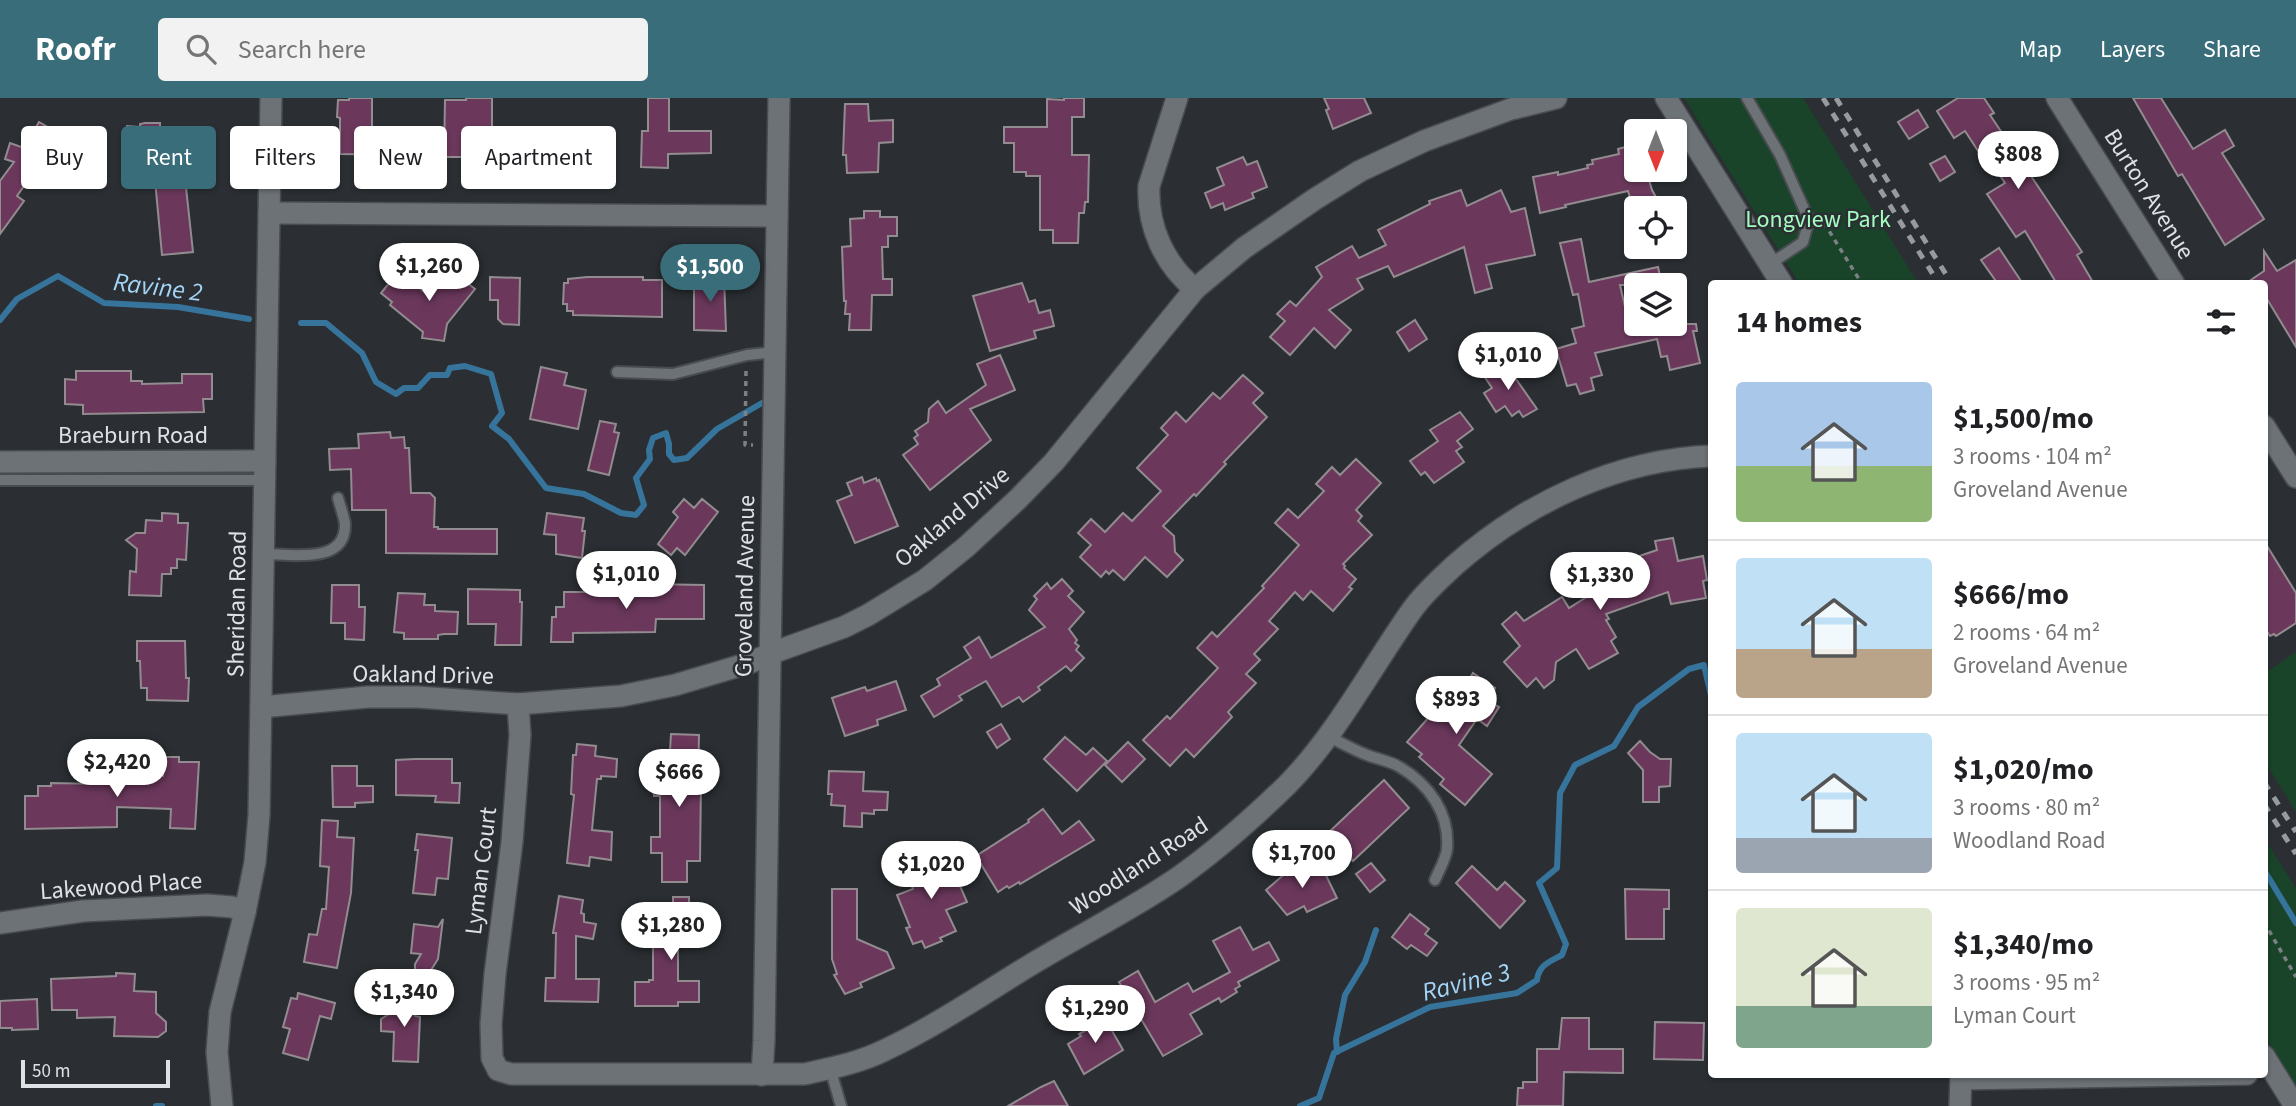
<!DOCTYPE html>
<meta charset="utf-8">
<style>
:root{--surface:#fff;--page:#f2f2f2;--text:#202124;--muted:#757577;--line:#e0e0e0;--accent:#396d79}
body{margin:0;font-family:"Source Sans 3",sans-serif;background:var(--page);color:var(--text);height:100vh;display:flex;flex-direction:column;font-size:26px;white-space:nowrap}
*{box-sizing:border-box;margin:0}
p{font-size:23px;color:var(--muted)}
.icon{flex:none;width:38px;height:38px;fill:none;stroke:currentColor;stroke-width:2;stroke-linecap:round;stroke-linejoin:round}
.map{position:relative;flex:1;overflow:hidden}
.drawer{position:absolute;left:1708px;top:182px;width:560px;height:798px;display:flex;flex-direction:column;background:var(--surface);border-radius:7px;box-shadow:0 2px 5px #0004}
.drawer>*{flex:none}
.guide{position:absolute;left:21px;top:28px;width:665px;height:63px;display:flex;gap:14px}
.needle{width:46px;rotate:180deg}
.fabs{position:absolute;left:1624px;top:21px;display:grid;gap:14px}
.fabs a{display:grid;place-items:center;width:63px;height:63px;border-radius:7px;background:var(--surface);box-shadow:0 2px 5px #0004;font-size:35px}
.scale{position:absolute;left:21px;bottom:18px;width:149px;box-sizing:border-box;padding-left:7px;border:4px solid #dfe2e5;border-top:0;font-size:19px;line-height:24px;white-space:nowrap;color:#dfe2e5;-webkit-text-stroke:5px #2b2f33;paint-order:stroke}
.price{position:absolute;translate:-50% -60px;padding:0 16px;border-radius:24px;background:#fff;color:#222;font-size:23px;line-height:46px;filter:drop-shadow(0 2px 4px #0008)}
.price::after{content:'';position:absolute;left:50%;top:42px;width:21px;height:16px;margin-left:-10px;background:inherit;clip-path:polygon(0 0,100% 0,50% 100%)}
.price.selected{background:var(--accent);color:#fff}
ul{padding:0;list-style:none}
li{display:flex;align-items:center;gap:21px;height:175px;padding:0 28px}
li+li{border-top:2px solid var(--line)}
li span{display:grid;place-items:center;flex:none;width:196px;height:140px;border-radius:7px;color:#555}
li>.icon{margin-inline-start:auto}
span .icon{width:84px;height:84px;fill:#fffc;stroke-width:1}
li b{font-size:30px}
h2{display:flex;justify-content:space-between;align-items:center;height:84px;padding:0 28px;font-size:30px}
.tag{padding:0 24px;border-radius:7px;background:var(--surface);box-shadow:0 2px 5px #0004;font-size:24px;line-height:63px}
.tag.selected{background:var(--accent);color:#fff}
header{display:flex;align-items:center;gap:42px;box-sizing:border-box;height:98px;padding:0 35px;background:var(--accent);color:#fff}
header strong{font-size:33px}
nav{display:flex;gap:38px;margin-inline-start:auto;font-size:24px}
.search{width:490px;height:63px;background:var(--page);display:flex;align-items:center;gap:18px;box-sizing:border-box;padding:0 24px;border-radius:7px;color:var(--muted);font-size:26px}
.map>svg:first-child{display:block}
.green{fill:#194429}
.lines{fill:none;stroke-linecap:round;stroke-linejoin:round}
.stream{stroke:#37749c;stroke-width:6}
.building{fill:#6b385c;stroke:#928b8f;stroke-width:2}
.lane-casing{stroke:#484c50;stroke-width:14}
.street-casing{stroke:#484c50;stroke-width:24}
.secondary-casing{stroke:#484c50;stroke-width:24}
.path{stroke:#7d8184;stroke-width:3.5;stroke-dasharray:5 5;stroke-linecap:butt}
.lane{stroke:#6d7277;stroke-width:10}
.street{stroke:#6d7277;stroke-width:21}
.secondary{stroke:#6d7277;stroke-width:21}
.rail{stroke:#979b9e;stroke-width:5;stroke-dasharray:9 9;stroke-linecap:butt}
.labels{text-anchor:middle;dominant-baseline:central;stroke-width:5;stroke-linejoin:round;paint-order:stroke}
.street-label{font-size:24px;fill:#dfe2e5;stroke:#2b2f33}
.park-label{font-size:24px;fill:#a4fcc0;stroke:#2b2f33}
.water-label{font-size:26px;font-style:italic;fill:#a3d5f8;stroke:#2b2f33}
</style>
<header>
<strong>Roofr</strong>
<div class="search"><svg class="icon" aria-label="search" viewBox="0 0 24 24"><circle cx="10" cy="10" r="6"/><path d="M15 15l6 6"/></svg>Search here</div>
<nav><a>Map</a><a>Layers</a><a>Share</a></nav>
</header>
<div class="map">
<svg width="2296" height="1008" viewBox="0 0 2296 1008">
<rect width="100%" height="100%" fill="#2b2f33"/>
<g class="green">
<path d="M1684 0H1803L1918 185H1799Z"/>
<path d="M2296 554V714L2265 664V575Z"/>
<path d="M2264 740 2296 790V989L2265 938Z"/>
</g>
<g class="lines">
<g class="stream">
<path d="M0 222 17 201 58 178 104 205 178 209 249 221"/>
<path d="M301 225H326L362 255 376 284 396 296 404 290H418L430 277H447L450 270 465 268 491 276 502 315 492 328 509 341 546 390 584 396 621 415 636 417 644 407 636 380 650 361 649 352 653 340 666 335 669 346V356L674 362 687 360 717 331 762 305"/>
<path d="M2264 772 2296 825"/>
<path d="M1337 954 1336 941 1345 897 1365 864 1376 832"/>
<path d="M156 1008H162"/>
<path d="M1300 1008 1319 1000 1334 955 1430 909 1517 895 1537 882C1539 867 1549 864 1562 857L1566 846 1539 785 1557 770 1560 695 1575 667 1614 648 1638 609 1689 571 1704 567 1712 602"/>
</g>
</g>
<g class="building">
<path d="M349 0H372V30L414 32 413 57 340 56V20L337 19 338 2H349Z"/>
<path d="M466 0H492V32L472 31 471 59H444L445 2H466Z"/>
<path d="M648 0H669V33H711V55L668 56V70L641 69 642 33H648Z"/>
<path d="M1064 0H1084V19H1072V57H1089L1088 104H1085L1084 115H1079L1078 145H1053V132H1040V78H1026V74H1014V45H1004V29H1047V1L1064 2Z"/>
<path d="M1324 0H1364L1371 15 1333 31 1326 12 1329 11Z"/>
<path d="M1958 0H1984L1994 15 1990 17 2082 154 2077 157 2094 186H2057L2025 133 2016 139 1987 96 2005 85 1988 60 1984 62 1965 33 1954 40 1937 13Z"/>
<path d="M2133 0H2161L2193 51 2225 32 2234 48 2222 55 2264 121 2225 147 2182 76 2178 78Z"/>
<path d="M845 6H868L869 23 893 22V44L879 45 878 74 847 75 846 57H843Z"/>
<path d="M1918 12 1928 29 1909 41 1898 24Z"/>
<path d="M39 24 67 40 55 61 52 60 44 74 36 71 17 98 24 103 0 136V83L14 64 5 61 10 45 24 50Z"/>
<path d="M145 25H160V61L201 62V80H185L193 154 162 157 155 82 127 80V28L140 29V26Z"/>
<path d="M561 30H591V60H568V53H560Z"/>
<path d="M1636 46V72H1646L1652 92 1662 110H1633L1628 93 1565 107 1566 109 1540 115 1533 79 1558 74V77L1588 70 1587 67 1593 66 1592 62 1619 56 1618 51Z"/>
<path d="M1945 58 1955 74 1940 83 1930 66Z"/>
<path d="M1243 59 1247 67 1257 63 1267 89 1252 95 1254 100 1225 112 1223 105 1211 110 1205 95 1224 87 1217 70Z"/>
<path d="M1461 92 1467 108 1501 92 1511 114 1525 110 1535 157 1486 167 1492 190 1475 195 1464 149 1394 179 1388 168 1357 181 1363 191 1329 212 1351 232 1335 250 1314 230 1290 257 1270 239 1285 223 1277 216 1290 203 1296 208 1322 179 1316 169 1352 148 1359 160 1386 147 1378 132 1430 106 1429 103Z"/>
<path d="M864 113H880V119H897V138H888V149H882L883 181H892V197H872L871 232H849L850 216H845L846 203H844L842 149 851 148 850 121 864 120Z"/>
<path d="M1581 141 1589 184 1658 169 1662 187H1620L1628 222 1633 221 1634 226H1696L1697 233H1693L1700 265 1670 272 1667 258 1661 259 1657 241 1595 255 1602 277 1591 280 1594 292 1580 296 1576 286 1567 288 1556 251 1576 245 1572 231 1584 228 1578 196 1573 197 1560 145Z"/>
<path d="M1999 150 2023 186H1998L1981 162Z"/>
<path d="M2264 153 2277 173 2296 162V249L2264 196V186H2245L2264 173Z"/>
<path d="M451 172 475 191 447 226 444 243 422 240 423 234 390 207 392 204 381 195 399 173 430 199Z"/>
<path d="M490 179 520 180 519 227 503 226 498 221V202H490Z"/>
<path d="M587 179H643V182H662V219L573 217V213H567V206H563L564 185H568V181Z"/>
<path d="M694 179H724L726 233 694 232Z"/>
<path d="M1022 185 1029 204 1035 202 1039 215 1050 212 1054 228 1034 233 1036 240 990 253 973 198Z"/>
<path d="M1415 222 1427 241 1409 253 1397 234Z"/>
<path d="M1000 257 1015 292 970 311 991 342 930 392 903 357 918 346 914 340 918 337 915 333 928 324 929 311 938 303 946 315 986 287 977 266Z"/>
<path d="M1504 264 1537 311 1523 319 1519 313 1512 318 1505 308 1496 314 1484 295 1492 290 1484 278Z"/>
<path d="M541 269 567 275 564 287 586 292 578 331 530 321Z"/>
<path d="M76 273H131V283H142V286L182 285V276H212V301H203L204 314 83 316V307L65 306V281L76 282Z"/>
<path d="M1243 277 1263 295 1253 305 1267 319 1224 364 1226 366 1196 398 1194 396 1163 428 1174 438 1175 454 1183 462 1167 479 1145 459 1124 482 1113 472 1109 476 1106 473 1101 479 1080 459 1091 447 1078 435 1091 421 1105 434 1123 415 1132 423 1161 393 1137 370 1168 337 1161 330 1176 314 1186 324 1213 295 1220 301Z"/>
<path d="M1460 314 1473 331 1457 343 1462 349 1456 353 1464 364 1434 385 1425 374 1421 377 1410 363 1438 343 1430 332Z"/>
<path d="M600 323 616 326 614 334 619 335 609 377 588 372Z"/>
<path d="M390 334 391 340 404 339 405 350H409L411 395H430L435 400 434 429H438V431H497V456L386 455V412H352L351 371 330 372 329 351 359 350 358 336Z"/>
<path d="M1356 361 1381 385 1356 412 1362 418 1358 423 1372 437 1343 466 1345 468 1344 470 1356 481 1349 489 1352 491 1333 513 1311 493 1303 502 1295 494 1269 523 1278 531 1254 556 1260 562 1246 576 1256 585 1228 614 1232 619 1194 659 1186 651 1170 668 1143 642 1167 618 1170 621 1218 570 1197 550 1212 534 1217 539 1264 490 1262 488 1299 447 1275 425 1288 411 1298 420 1324 393 1316 386 1332 369 1340 377Z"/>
<path d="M862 379 864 385 876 380 877 383 879 382 898 428 855 445 837 403 852 397 847 385Z"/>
<path d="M684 401 694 410 702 401 718 414 685 457 677 450 671 457 658 446 678 419 673 414Z"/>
<path d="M162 415 178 416V425H188L186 462 177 461V470H171V476H162L161 498 129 497 130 473 136 474 137 451 126 442 136 435H145L146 422 162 423Z"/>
<path d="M547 415 584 420 582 433H585L582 460 556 456V437L544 436Z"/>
<path d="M1673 440 1678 463 1703 458 1707 482 1703 483 1706 500 1671 506 1668 494 1606 516 1609 521 1606 522 1616 539 1611 543 1618 555 1589 571 1576 551 1556 564 1554 582 1544 590 1536 580 1527 589 1504 564 1520 548 1502 526 1516 514 1524 523 1562 499 1569 510 1607 486 1598 460 1612 455 1616 466 1657 452 1655 443Z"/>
<path d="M2264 443 2296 495V525L2276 538 2274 536 2270 538 2264 529Z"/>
<path d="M1062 481 1073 493 1068 498 1084 514 1069 531 1077 542 1075 545 1079 548 1076 552 1084 560 1071 573 1066 568 1038 589 1040 592 1023 604 1019 599 1002 609 986 583 959 598 962 602 934 619 921 598 940 587 937 581 971 560 964 549 979 539 991 560 1045 529 1029 512 1037 501 1034 498 1047 485 1051 491Z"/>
<path d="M648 486 704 487V521H656L655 534 573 535V544H551L552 519H556V509H564V494H602V497L648 498Z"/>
<path d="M332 487H359V509H365L364 542 345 541V525H331Z"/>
<path d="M468 491 520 492V504H522L521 547H495L496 526H468Z"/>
<path d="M398 495 425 496 424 507H435V513L458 514 457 536H444L438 537V541H404V535L394 534Z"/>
<path d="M137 543H185L186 580H189L188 603 147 602V590H141L140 563H137Z"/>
<path d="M1473 575 1495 590 1487 602 1499 609 1487 628 1477 621 1459 647 1492 676 1465 707 1440 686 1444 681 1419 659 1422 656 1407 644 1437 610 1426 603 1439 585 1459 598Z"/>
<path d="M896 583 906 612 877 622 878 627 845 638 832 600 865 589 867 593Z"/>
<path d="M1001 626 1010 641 997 650 987 634Z"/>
<path d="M671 636 699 637 698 683H701L700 763H687V784H662V755H651V739H660V698H654L655 681H666L667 653H670Z"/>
<path d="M1065 639 1086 657 1093 650 1107 663 1077 693 1044 661Z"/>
<path d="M1640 643 1650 654 1660 661H1671L1670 688 1659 689V704H1643V672L1628 655Z"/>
<path d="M1128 644 1145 661 1122 684 1105 667Z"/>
<path d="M577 646 596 648 595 658 617 661 616 679 601 678V681H597L592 732 612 734 611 762 590 759 589 768 567 765 574 697 571 696 573 657H576Z"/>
<path d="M164 659H179V664H199L195 731 170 730 171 711 117 709V729L25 731V698H38V688H51V685L99 686V677L163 678Z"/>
<path d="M415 661H452V685H460L459 705 435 704 436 698 396 697V662Z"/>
<path d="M332 668H357V688H373V704L355 705V709H333Z"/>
<path d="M829 673 864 674 863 693 888 694 887 712H874V716L862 715V729L844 728 845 708 831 707 832 696H828Z"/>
<path d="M1384 682 1409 710 1353 763 1327 736Z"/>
<path d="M1043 711 1062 736 1079 723 1094 742 1020 786 1019 784 1009 790 1007 788 998 794 976 758 1029 724 1028 722Z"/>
<path d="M322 722 338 723 337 739 354 740 351 795 337 870 304 864 309 836 317 837 322 811H326L329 769 320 768Z"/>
<path d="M417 736 452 740 448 781 437 780 435 797 413 795 418 752H415Z"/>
<path d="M946 756 967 804 946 812 956 833 940 840 942 843 925 850 922 843 913 846 906 830 910 829 897 797 913 791 906 773Z"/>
<path d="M1371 765 1385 782 1370 794 1356 776Z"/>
<path d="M1321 767 1337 800 1307 814 1304 808 1287 817 1266 792 1287 774 1288 777 1307 768 1310 773Z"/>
<path d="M1472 768 1497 792 1505 784 1525 803 1500 830 1456 785Z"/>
<path d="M832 791H857V841L887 854 894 870 860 885 862 889 845 896 834 877 837 876 832 861Z"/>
<path d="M1625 791 1669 792V811H1664V841H1626Z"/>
<path d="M559 798 583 802 581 815 584 816V824L596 826 593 841 576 838V881H599L598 904 545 903 546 880H555L556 835H553Z"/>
<path d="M673 799H689V822H699V847L678 846V883H699V904H678V908H635V884H649V882H653V841H662V819H673Z"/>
<path d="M1410 816 1429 831 1425 836 1437 845 1427 858 1411 847 1407 851 1392 839Z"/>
<path d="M443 821 438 861 426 880 415 873V866L421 856 411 855 414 826 438 829Z"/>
<path d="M1240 829 1253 852 1269 844 1279 862 1238 884 1240 888 1235 891 1237 894 1221 904 1219 900 1190 916 1202 936 1163 958 1119 884 1138 873 1155 904 1188 885 1193 894 1230 874 1213 843Z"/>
<path d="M116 875 135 876 134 893 156 894V915L166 924V933L158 939 114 938 115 919 77 920V912H52L51 881 116 878Z"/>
<path d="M298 895 335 905 331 921 320 918 308 962 283 955 290 931 283 929 291 900 297 901Z"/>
<path d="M394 897 416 898 415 918 420 919 418 964 393 963 394 934 381 933V921L394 913Z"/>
<path d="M37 901 38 931 12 932V930H0V903Z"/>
<path d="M1103 917 1123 952 1084 976 1068 946 1081 938 1079 936 1090 930 1088 926Z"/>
<path d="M1562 920H1589V951H1623V975L1564 974 1563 1008H1517L1518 990H1523V984H1537V951H1559Z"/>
<path d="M1655 924 1704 925 1703 962 1654 961Z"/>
<path d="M1054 983 1068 1008H1008L1041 989Z"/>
</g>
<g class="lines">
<defs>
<g id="lane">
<path d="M1747 0 1780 57 1809 122 1803 144 1770 166"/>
<path d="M617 274 673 276 747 257 775 254"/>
<path d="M0 382H265"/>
<path d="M264 456C291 456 346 467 345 426 344 418 340 408 338 400"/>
<path d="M1328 638C1341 645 1354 652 1367 657 1377 661 1389 663 1398 668 1429 686 1450 715 1447 751 1446 761 1439 772 1435 782"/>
<path d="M830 970 841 1008"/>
</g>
<g id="street">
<path d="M1177 0 1149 88C1147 128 1164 166 1195 191"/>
<path d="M1666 0 1782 186"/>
<path d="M2057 0 2174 186"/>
<path d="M269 115 777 118"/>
<path d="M2264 328 2296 379"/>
<path d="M0 364 265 363"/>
<path d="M518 606 520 637 512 744 495 876 491 926 492 960 498 972 511 976H804C832 970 859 965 885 952 938 927 987 893 1037 863 1084 835 1134 810 1179 779 1217 752 1253 720 1287 687 1337 636 1371 570 1412 512 1424 495 1440 481 1455 467 1525 405 1618 361 1712 358"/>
<path d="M261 609 368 599H417L518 606 621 598 675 587 749 565 772 555 844 529 868 517 925 482 966 449 1018 401 1054 364 1195 191 1244 150 1315 101 1360 73 1424 43 1511 11 1556 0"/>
<path d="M0 825 83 813 207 807 232 809 245 814"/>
<path d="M2264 958 2295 1008"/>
<path d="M762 977 764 943 779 0"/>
<path d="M1961 981 2247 976"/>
<path d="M1960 1008 1961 976"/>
</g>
<path id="secondary" d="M222 1008 217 954 220 914 245 814 255 764 259 717 271 0"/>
</defs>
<use href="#lane" class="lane-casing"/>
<use href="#street" class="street-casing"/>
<use href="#secondary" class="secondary-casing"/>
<g class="path">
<path d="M1823 126 1826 128 1862 186"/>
<path d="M746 273 745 347H753"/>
<path d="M2264 824 2296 879"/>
</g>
<use href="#lane" class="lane"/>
<use href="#street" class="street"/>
<use href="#secondary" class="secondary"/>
<g class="rail">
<path d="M1823 0 1939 186"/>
<path d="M1836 0 1952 186"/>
<path d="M2264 684 2296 734"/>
<path d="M2264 706 2296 756"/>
</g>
</g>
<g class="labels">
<g class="street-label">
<text transform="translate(2149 96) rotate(58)">Burton Avenue</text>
<text x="133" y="337">Braeburn Road</text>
<text transform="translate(952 419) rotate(-40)">Oakland Drive</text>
<text transform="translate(745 488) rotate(-89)">Groveland Avenue</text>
<text transform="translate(237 506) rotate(-89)">Sheridan Road</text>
<text transform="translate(423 577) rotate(1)">Oakland Drive</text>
<text transform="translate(1139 768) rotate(-33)">Woodland Road</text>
<text transform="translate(481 773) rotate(-83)">Lyman Court</text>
<text transform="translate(121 788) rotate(-4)">Lakewood Place</text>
</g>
<g class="park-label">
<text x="1818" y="121">Longview Park</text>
</g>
<g class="water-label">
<text transform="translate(158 189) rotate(7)">Ravine 2</text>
<text transform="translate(1466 884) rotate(-14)">Ravine 3</text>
</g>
</g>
</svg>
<div class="fabs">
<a><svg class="needle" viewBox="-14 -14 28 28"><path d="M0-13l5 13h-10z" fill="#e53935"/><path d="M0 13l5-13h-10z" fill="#757577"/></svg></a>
<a><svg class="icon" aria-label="locate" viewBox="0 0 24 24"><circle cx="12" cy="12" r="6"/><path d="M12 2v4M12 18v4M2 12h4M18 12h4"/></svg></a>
<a><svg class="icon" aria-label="layers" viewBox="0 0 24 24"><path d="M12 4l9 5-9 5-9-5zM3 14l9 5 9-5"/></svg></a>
</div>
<div class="scale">50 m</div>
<b class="price" style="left:2018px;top:93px">$808</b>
<b class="price" style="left:429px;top:205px">$1,260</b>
<b class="price selected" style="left:710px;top:206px">$1,500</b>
<b class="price" style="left:1508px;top:294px">$1,010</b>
<b class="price" style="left:626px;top:513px">$1,010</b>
<b class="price" style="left:1600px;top:514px">$1,330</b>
<b class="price" style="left:1456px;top:638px">$893</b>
<b class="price" style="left:117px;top:701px">$2,420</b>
<b class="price" style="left:679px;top:711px">$666</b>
<b class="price" style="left:1302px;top:792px">$1,700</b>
<b class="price" style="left:931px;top:803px">$1,020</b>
<b class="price" style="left:671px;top:864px">$1,280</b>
<b class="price" style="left:404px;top:931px">$1,340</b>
<b class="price" style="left:1095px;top:947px">$1,290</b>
<div class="guide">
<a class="tag">Buy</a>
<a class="tag selected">Rent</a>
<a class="tag">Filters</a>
<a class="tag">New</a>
<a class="tag">Apartment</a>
</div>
<section class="drawer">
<h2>14 homes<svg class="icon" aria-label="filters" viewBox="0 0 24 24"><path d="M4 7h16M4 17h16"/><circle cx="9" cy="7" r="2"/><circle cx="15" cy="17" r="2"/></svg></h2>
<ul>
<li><span style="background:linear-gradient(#a9c7e8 60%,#8fb573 0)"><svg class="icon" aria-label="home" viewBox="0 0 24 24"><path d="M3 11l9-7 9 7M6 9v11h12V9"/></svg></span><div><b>$1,500/mo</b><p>3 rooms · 104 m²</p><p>Groveland Avenue</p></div></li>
<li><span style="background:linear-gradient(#bfe0f5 65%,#b9a48a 0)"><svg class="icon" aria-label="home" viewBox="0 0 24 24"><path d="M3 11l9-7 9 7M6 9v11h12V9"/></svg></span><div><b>$666/mo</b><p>2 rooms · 64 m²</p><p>Groveland Avenue</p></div></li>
<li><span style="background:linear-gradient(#bfe0f5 75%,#9aa5b1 0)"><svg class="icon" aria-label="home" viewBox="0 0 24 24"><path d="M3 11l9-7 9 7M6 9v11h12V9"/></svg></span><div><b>$1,020/mo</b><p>3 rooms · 80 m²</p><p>Woodland Road</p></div></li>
<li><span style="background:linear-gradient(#dfe7d0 70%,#7fa58c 0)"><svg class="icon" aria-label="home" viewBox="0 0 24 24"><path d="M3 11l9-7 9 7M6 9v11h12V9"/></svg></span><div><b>$1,340/mo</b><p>3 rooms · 95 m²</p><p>Lyman Court</p></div></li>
</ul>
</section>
</div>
